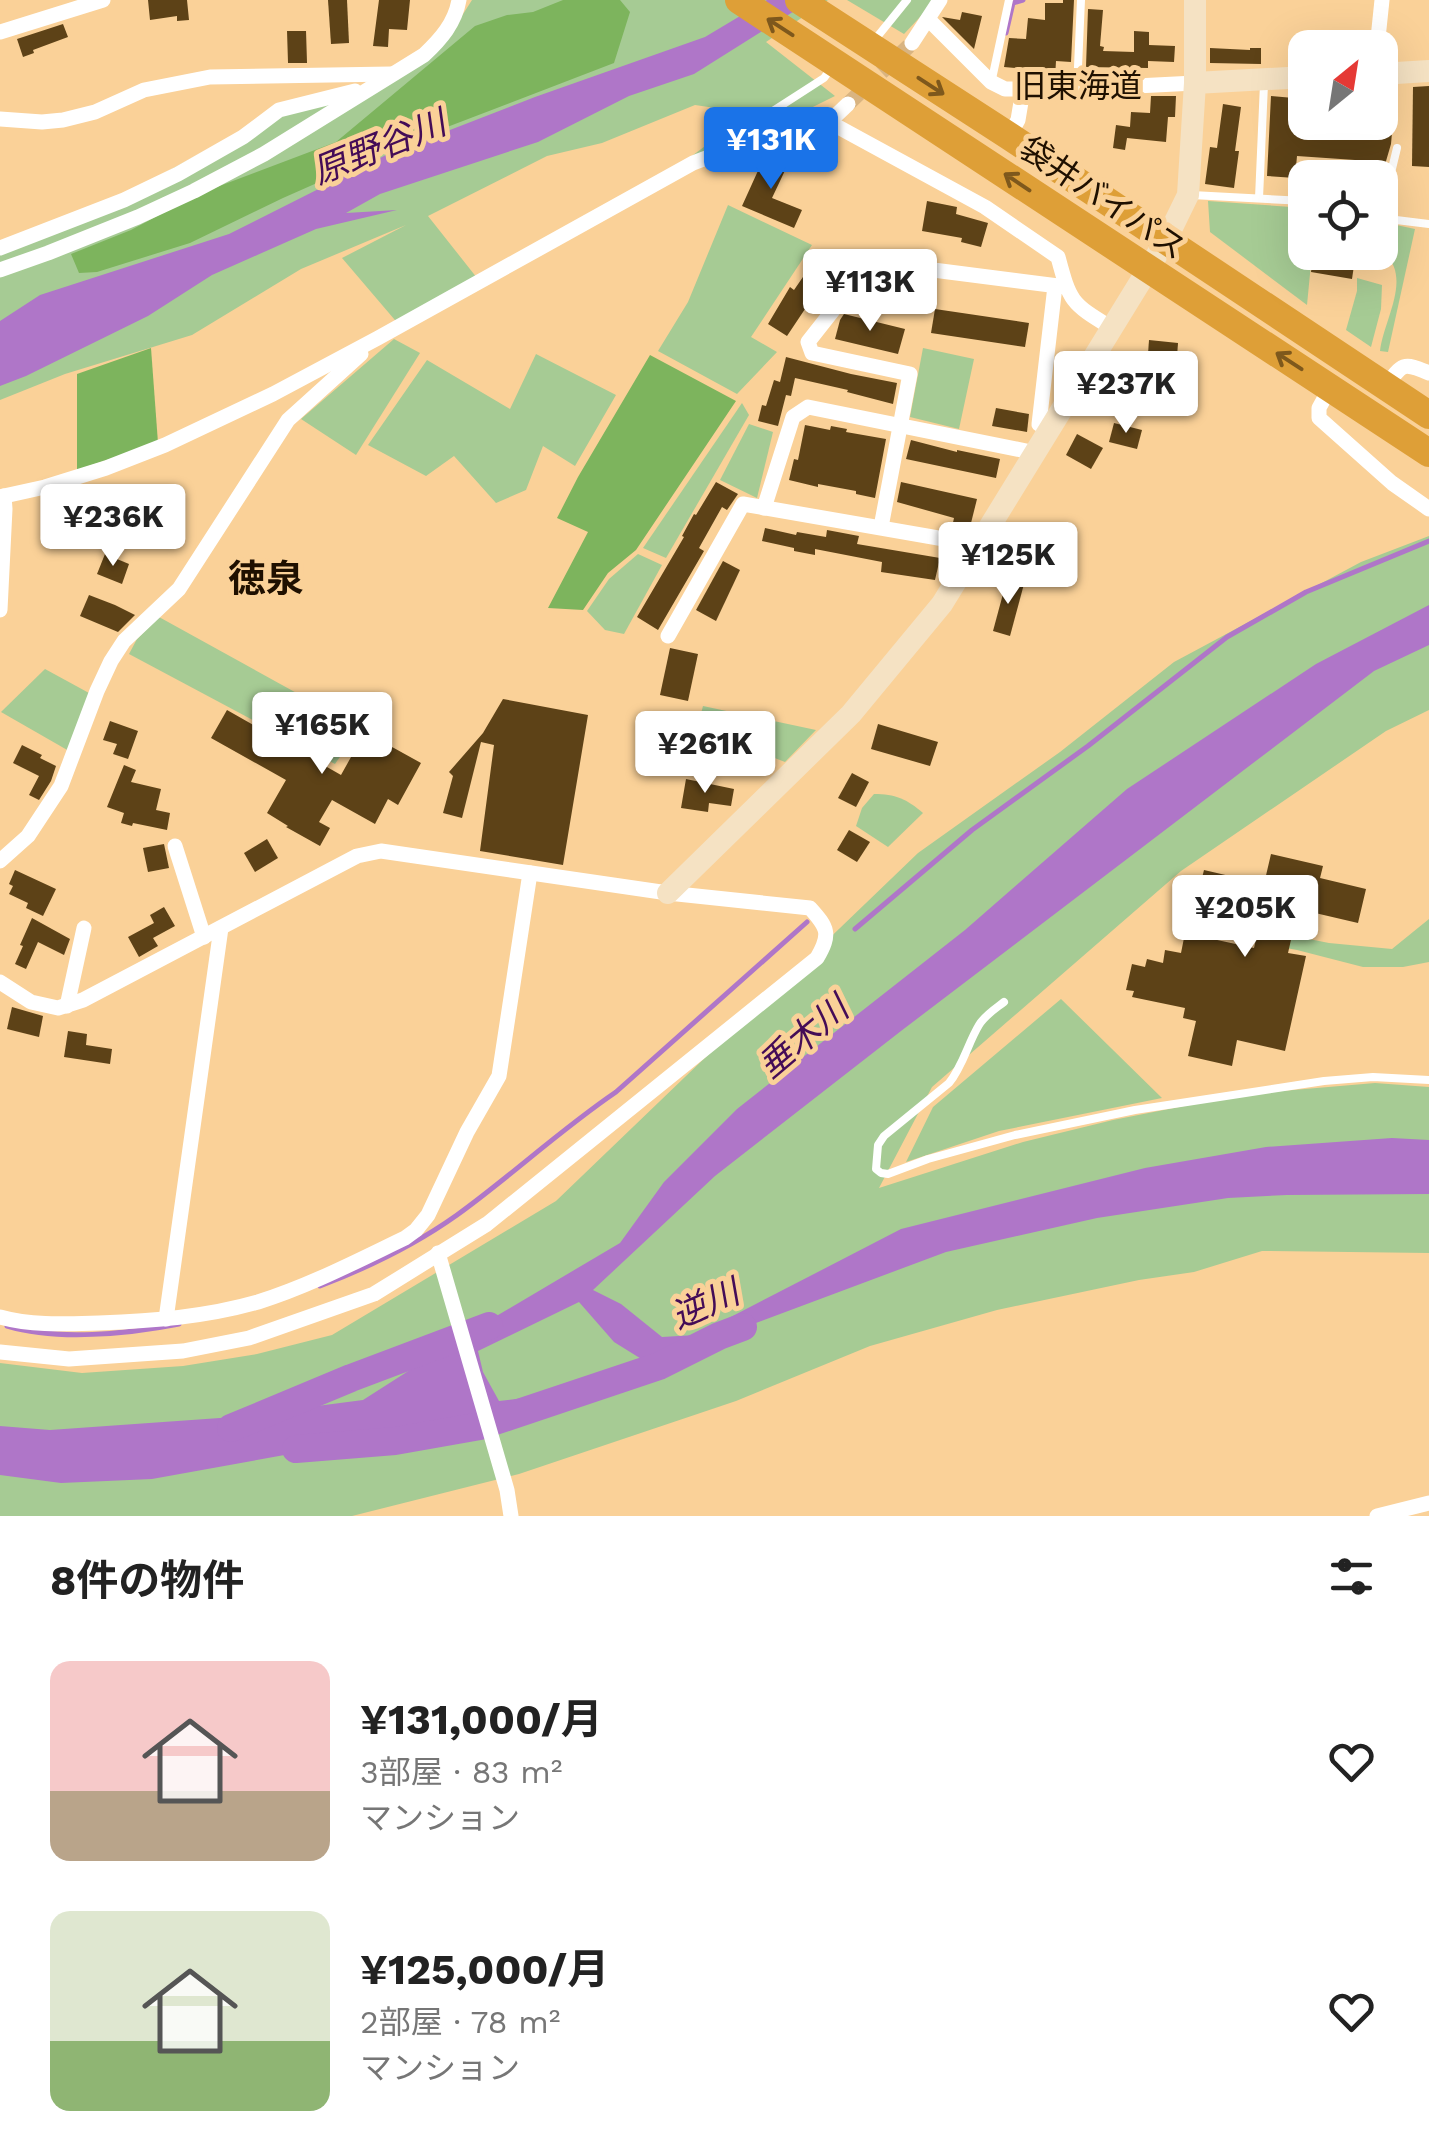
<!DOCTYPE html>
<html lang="ja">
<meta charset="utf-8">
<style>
:root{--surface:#fff;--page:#f6f6f6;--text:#222;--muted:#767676;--accent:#1a73e8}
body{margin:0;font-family:"Work Sans","Noto Sans JP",sans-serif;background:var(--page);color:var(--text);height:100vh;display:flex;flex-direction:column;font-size:38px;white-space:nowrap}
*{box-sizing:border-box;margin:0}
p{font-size:32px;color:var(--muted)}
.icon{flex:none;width:55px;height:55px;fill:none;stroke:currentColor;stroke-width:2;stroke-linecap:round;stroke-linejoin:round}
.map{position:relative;height:1516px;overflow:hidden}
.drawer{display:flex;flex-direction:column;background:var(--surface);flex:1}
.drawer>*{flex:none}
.needle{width:65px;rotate:30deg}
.fabs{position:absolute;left:1288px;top:30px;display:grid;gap:20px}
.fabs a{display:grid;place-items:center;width:110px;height:110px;border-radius:20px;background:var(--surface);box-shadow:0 10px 40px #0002;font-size:50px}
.price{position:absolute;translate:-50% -85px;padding:0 22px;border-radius:10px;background:#fff;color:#222;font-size:32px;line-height:65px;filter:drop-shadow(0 2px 5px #0008)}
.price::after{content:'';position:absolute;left:50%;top:60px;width:30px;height:22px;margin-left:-15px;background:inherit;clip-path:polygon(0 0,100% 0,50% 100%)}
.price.on{background:var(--accent);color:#fff}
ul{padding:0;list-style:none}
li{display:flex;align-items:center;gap:30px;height:250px;padding:0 50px}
li span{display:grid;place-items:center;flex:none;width:280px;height:200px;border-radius:20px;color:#555}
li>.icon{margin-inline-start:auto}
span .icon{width:120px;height:120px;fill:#fffc;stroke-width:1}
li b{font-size:42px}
h2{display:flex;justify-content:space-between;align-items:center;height:120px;padding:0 50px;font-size:42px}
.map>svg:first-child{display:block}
.green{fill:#a6cb94}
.forest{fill:#7db45d}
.water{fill:#af76c8;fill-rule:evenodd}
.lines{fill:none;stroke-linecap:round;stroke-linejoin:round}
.stream{stroke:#af76c8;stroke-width:5}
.river{stroke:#af76c8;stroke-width:28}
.building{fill:#5d4217}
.street-tunnel{stroke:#d9b481;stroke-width:15;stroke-dasharray:15 8;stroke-linecap:butt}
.lane{stroke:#fff;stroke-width:8}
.street{stroke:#fff;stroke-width:15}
.secondary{stroke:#f5e2c3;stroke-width:22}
.highway{stroke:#de9f37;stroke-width:28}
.oneway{stroke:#7e581c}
.labels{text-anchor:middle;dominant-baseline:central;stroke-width:10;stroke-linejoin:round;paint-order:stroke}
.street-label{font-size:32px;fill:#1f1000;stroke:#fad198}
.water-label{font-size:35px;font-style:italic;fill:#440c57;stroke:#fad198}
.quarter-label{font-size:38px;font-weight:bold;fill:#1f1000;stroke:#fad198}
</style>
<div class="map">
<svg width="1429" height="1516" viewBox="0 0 1429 1516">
<rect width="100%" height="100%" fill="#fad198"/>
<g class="green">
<path d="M472 0H828L766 42 835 96 648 189 749 113 695 105 602 143 547 156 428 216 481 283 400 326 342 258 406 225 301 269 192 335 65 374 0 400V249L57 232 279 110 354 91 444 44Z"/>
<path d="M847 0H936L904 34Z"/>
<path d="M1208 201 1305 208V252L1312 253 1307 305 1210 232Z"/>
<path d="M728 205 812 245 751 337 777 352 737 394 658 351 688 302Z"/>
<path d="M1382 222 1415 229 1388 352 1380 351C1384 318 1415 274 1380 250Z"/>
<path d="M1357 278 1382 285 1381 309 1371 347 1346 330 1357 291Z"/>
<path d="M394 339 420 353 356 455 301 419Z"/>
<path d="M923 348 974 359 959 429 910 417Z"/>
<path d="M536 354 616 395 575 466 543 446 526 490 496 503 454 456 426 476 368 445 427 360 510 409Z"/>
<path d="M742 403 749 415 666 558 643 548Z"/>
<path d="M749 424 773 432 757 498 720 480Z"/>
<path d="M1429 536V710L1386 731 1181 871 932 1087 879 1188 1023 1142 1113 1120 1245 1094 1375 1083 1429 1087V1253L1262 1251 1194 1272 1139 1280 997 1310 870 1346 736 1401 519 1474 352 1516H0V1363L82 1373 183 1366 257 1354 332 1335 556 1201 918 853 1060 752 1174 662 1361 562Z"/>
<path d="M638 554 662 565 624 634 605 630 587 611 609 579Z"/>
<path d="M159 617 360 728 335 764 129 654 137 639Z"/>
<path d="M45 669 89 693 69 751 1 712Z"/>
<path d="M703 706 816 730 785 762 767 755 769 746 731 738 718 775 686 769Z"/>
<path d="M874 794C895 794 907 799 923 813L888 847 856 826 862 808Z"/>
<path d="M1204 918 1329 943 1392 949 1429 919V962L1403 967H1363L1297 950 1202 932Z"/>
<path d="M1061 999 1162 1098 999 1131 906 1162 933 1107Z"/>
</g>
<g class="forest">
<path d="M563 0H620L630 12 614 63 421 137 283 198 190 243 97 272 79 273 71 254 131 230 201 193 336 142 475 26 507 15 533 12Z"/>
<path d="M151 348 158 443 77 470V374Z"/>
<path d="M650 355 736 401 636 550 608 573 583 610 548 608 588 532 557 518 578 477Z"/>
</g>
<g class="water">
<path d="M767 0H812L694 74 629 96 538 142 380 194 346 213 397 210 316 229 212 275 148 316 26 376 0 386V321L40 295 229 234 388 154 535 97 705 37Z"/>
<path d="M1429 605V645L1374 671 901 1031 715 1176 593 1290 621 1304 662 1337 696 1335 901 1229 1145 1168 1266 1147 1392 1138 1429 1140V1194L1287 1195 1228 1198 1097 1218 946 1252 512 1414 152 1479 61 1483 0 1475V1426L50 1430 234 1417 363 1400 471 1331 620 1243 664 1182 737 1109 965 930 1127 789 1316 664ZM579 1302 614 1342 643 1360 532 1397 499 1401 483 1372 478 1351Z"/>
</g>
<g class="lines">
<g class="stream">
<path d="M1006 33 1013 3 1023 0"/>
<path d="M855 929 972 830 1088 746 1227 637 1306 592 1429 541"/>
<path d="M320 1286C367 1268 415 1245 457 1215 511 1176 560 1130 616 1092L807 922"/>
<path d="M7 1326C57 1341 128 1334 179 1324"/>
</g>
<g class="river">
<path d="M231 1428 351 1378 489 1326"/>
<path d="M296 1449 395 1441 480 1426 659 1366 719 1336 743 1327"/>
</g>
</g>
<g class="building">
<path d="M148 0H187L189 20 177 21V16L150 20Z"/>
<path d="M328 0H347L349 43 331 44Z"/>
<path d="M379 0H410L407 30 389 29 388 47 373 46Z"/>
<path d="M1063 0H1074L1071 62 1056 61 1055 78H1041V70L1004 67 1009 38 1026 39 1028 18 1045 20V3H1063Z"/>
<path d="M1088 9 1103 10 1100 46 1104 47 1103 51 1134 52V31L1149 32V45L1175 46 1174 62 1148 61V68L1086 67Z"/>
<path d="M962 12 982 16 974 49 942 17 960 20Z"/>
<path d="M63 24 68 37 33 50 34 53 23 57 17 39Z"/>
<path d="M1336 30 1367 31 1366 44 1349 43V48H1314V32L1336 33Z"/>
<path d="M287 31H306L307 63H288Z"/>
<path d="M1210 48 1250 50V48H1261V64L1210 63Z"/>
<path d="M1429 86V167L1412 166 1413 87Z"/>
<path d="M1396 88 1391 144 1384 168 1354 165 1355 160 1297 156 1295 178 1267 176 1271 96 1305 99V122H1381L1382 89Z"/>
<path d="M1151 96H1176L1175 117H1168L1166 142 1127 138 1125 150 1113 148 1116 125 1130 127 1131 112 1150 113Z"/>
<path d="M1223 104 1241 107 1235 151H1239L1234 188 1205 184 1210 147 1217 148Z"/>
<path d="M767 151 789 162 772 198 802 210 794 228 742 206Z"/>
<path d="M927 201 957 207 956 214 988 223 981 247 961 242 962 238 922 231Z"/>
<path d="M1314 252H1356L1352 279 1311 272Z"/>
<path d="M814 261 837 277 825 294 822 292 808 311 805 309 787 336 768 324 790 287 794 290Z"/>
<path d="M935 309 1029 323 1025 347 931 333Z"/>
<path d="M844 314 905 329 898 354 835 339 840 320Z"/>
<path d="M1149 340 1178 343 1176 371 1147 368Z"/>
<path d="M786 357 851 374 897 383 893 404 847 392 848 390 795 378 791 396 786 395 778 426 758 421 762 405 766 406 774 380 780 382Z"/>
<path d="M996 408 1029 414 1027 432 992 426Z"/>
<path d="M1114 423 1142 430 1137 449 1109 442Z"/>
<path d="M805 425 830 430 831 426 847 429 846 432 886 439 875 498 856 494V491L818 484V487L789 480 794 459 798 460Z"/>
<path d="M1077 434 1103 448 1091 469 1066 455Z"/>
<path d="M911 440 957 452V450L1000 459 996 478 906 459Z"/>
<path d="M716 482 738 494 727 510 722 507 699 548 704 551 658 630 637 617 684 537 682 536 694 514 696 515Z"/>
<path d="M901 482 977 499 969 531 952 527 954 518 897 502Z"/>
<path d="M765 528 796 535 797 532 826 537 827 530 859 536 857 544 940 558 935 580 881 572 882 562 815 549V555L794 551V548L762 541Z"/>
<path d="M105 554 129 564 122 584 97 574Z"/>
<path d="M723 561 740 570 716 621 696 610Z"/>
<path d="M1007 579 1024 584 1010 636 993 631Z"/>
<path d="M89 595 115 605 135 615 118 632 80 616Z"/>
<path d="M670 648 698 654 688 701 660 695Z"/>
<path d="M503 699 588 715 563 865 480 851 494 745 481 742 462 818 443 813 453 776 449 772 483 733Z"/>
<path d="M227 710 341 775 365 732 421 763 398 805 388 799 375 824 332 800 319 822 330 828 320 846 286 827 288 826 267 813 286 780 211 738Z"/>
<path d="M110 721 138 731 128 759 113 754 117 744 103 740Z"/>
<path d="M878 724 938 742 930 766 871 749Z"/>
<path d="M22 745 42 755 40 758 56 766 51 781 39 800 29 795 39 776 13 763Z"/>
<path d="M124 765 136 770 131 782 161 789 156 810 170 813 167 830 133 823 132 826 121 823 124 813 107 807Z"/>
<path d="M852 773 869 782 856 807 838 798Z"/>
<path d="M686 779 734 789 731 806 709 803 708 812 681 808Z"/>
<path d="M849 830 870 842 857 862 837 850Z"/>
<path d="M267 839 278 858 255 872 244 853Z"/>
<path d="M164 844 169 868 148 872 143 848Z"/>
<path d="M1271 854 1323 866 1320 878 1366 889 1358 923 1298 909 1288 953 1306 956 1285 1051 1237 1040 1232 1066 1188 1056 1196 1021 1183 1018 1185 1008 1132 997 1134 991 1126 990 1132 964 1145 967 1147 959 1163 963 1165 950 1181 953 1185 933 1254 948 1261 918 1196 902 1204 870 1264 884Z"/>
<path d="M15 870 56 889 43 916 26 908 28 903 9 894 13 886 9 884Z"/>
<path d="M164 907 175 926 153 938 158 946 139 957 128 937 154 923 150 915Z"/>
<path d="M32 918 70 939 64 955 38 942 26 969 15 964 23 946 20 945Z"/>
<path d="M12 1007 43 1016 39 1037 7 1029Z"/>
<path d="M68 1031 87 1034 86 1045 112 1049 110 1064 64 1057Z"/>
</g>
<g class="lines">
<path class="street-tunnel" d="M848 104 912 43"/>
<g class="lane">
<path d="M873 42 907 0"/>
<path d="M992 79 1009 0"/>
<path d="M1077 89 1081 0"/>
<path d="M717 147 824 78 832 67"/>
<path d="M1397 148 1380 218 1429 224"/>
<path d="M1192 195 1305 201"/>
<path d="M1259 198 1264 84"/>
<path d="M1004 1002C995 1009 985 1015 979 1025 968 1043 963 1066 949 1083L884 1136 878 1145 876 1169 881 1173 888 1174 928 1159 1015 1135 1135 1110 1324 1081 1373 1077 1429 1080"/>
</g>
<g class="street">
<path d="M928 19 991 82 1005 89H1077L1195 83"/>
<path d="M0 32 103 0"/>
<path d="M912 43 940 0"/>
<path d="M1377 48 1382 0"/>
<path d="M0 119 42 122 63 120 95 112 144 90 210 77 391 74"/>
<path d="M829 122 848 104"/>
<path d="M1009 136 1018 120 1023 90"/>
<path d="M0 248 124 200 178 174 243 137 279 110 355 91"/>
<path d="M0 270 48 253 138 217 194 191 264 154 424 55C441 39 455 23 459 0"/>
<path d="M1386 387C1402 363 1403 362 1429 373"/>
<path d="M1330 388 1319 408V418L1392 483 1429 509"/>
<path d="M1049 430 1039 424 1055 286"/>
<path d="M0 497 45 487 106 468 165 445 273 394 378 338 693 163 803 121 829 122 985 207 1058 257C1070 302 1071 303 1110 327"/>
<path d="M764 508 793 417 808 407 1036 453"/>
<path d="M881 527 910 374 812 353 808 342 871 262 1066 287"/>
<path d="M0 610 5 509 4 496"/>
<path d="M668 636 743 504 967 543 978 549"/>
<path d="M175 846 204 937"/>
<path d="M0 861 28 836 61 786 97 691 111 661 124 641 179 589 288 420 361 354"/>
<path d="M0 982 31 1002 58 1008 83 1000 357 856 381 851 668 893 810 908C828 928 831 934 817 958L487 1224 374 1294 249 1338 183 1351 69 1359 0 1352"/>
<path d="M67 1006 84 928"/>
<path d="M438 1253 507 1490 511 1516"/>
<path d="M0 1317C32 1326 66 1324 99 1323 152 1321 206 1317 258 1302 309 1286 357 1261 405 1238L416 1230 428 1215 467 1132 499 1076 530 873"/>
<path d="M166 1319 221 928"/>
<path d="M1377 1516 1429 1503"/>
</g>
<g class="secondary">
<path d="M1380 74 1429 71"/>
<path d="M1195 83 1305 77"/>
<path d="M668 893 851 714 942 604 1166 240 1188 195 1195 83V0"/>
</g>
<g class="highway">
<path d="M739 0 1429 453"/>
<path d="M799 0 1009 136 1429 415"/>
</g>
</g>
<defs><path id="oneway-shaft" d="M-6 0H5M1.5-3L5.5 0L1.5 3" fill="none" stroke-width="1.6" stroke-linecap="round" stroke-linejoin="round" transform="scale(2.5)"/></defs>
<g class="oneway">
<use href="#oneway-shaft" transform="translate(780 27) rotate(-147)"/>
<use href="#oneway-shaft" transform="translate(931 86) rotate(33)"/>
<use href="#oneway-shaft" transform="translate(1017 182) rotate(-146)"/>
<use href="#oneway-shaft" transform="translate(1289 361) rotate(-147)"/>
</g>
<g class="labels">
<g class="street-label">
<text x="1078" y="86">旧東海道</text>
<text transform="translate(1103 198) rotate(34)">袋井バイパス</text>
</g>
<g class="water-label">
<text transform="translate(379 147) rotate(-22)">原野谷川</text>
<text transform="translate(803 1037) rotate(-40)">垂木川</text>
<text transform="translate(705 1304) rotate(-24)">逆川</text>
</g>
<g class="quarter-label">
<text x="266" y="579">徳泉</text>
</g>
</g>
</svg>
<div class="fabs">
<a><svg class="needle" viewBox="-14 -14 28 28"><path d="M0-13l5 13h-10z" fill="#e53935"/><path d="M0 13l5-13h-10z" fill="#767676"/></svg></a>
<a><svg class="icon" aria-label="locate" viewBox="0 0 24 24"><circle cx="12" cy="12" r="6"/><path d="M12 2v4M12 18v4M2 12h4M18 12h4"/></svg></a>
</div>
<b class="price on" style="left:771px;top:192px">¥131K</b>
<b class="price" style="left:870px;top:334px">¥113K</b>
<b class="price" style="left:1126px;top:436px">¥237K</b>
<b class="price" style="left:113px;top:569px">¥236K</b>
<b class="price" style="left:1008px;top:607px">¥125K</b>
<b class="price" style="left:322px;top:777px">¥165K</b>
<b class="price" style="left:705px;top:796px">¥261K</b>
<b class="price" style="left:1245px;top:960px">¥205K</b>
</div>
<section class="drawer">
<h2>8件の物件<svg class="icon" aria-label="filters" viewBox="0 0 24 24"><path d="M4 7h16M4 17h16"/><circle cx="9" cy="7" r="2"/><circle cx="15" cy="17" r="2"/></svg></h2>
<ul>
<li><span style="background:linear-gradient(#f6c9c9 65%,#b9a48a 0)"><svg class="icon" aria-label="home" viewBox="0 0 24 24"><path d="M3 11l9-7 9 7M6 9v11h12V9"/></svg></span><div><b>¥131,000/月</b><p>3部屋 · 83 m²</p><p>マンション</p></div><svg class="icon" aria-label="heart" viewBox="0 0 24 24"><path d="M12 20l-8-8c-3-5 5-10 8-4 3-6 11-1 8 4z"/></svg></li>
<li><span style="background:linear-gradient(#dfe7d0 65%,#8fb573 0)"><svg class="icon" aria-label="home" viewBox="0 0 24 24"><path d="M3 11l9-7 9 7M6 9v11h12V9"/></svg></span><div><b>¥125,000/月</b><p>2部屋 · 78 m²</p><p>マンション</p></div><svg class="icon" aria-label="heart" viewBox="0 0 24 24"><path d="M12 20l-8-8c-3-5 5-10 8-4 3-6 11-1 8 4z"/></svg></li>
</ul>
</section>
